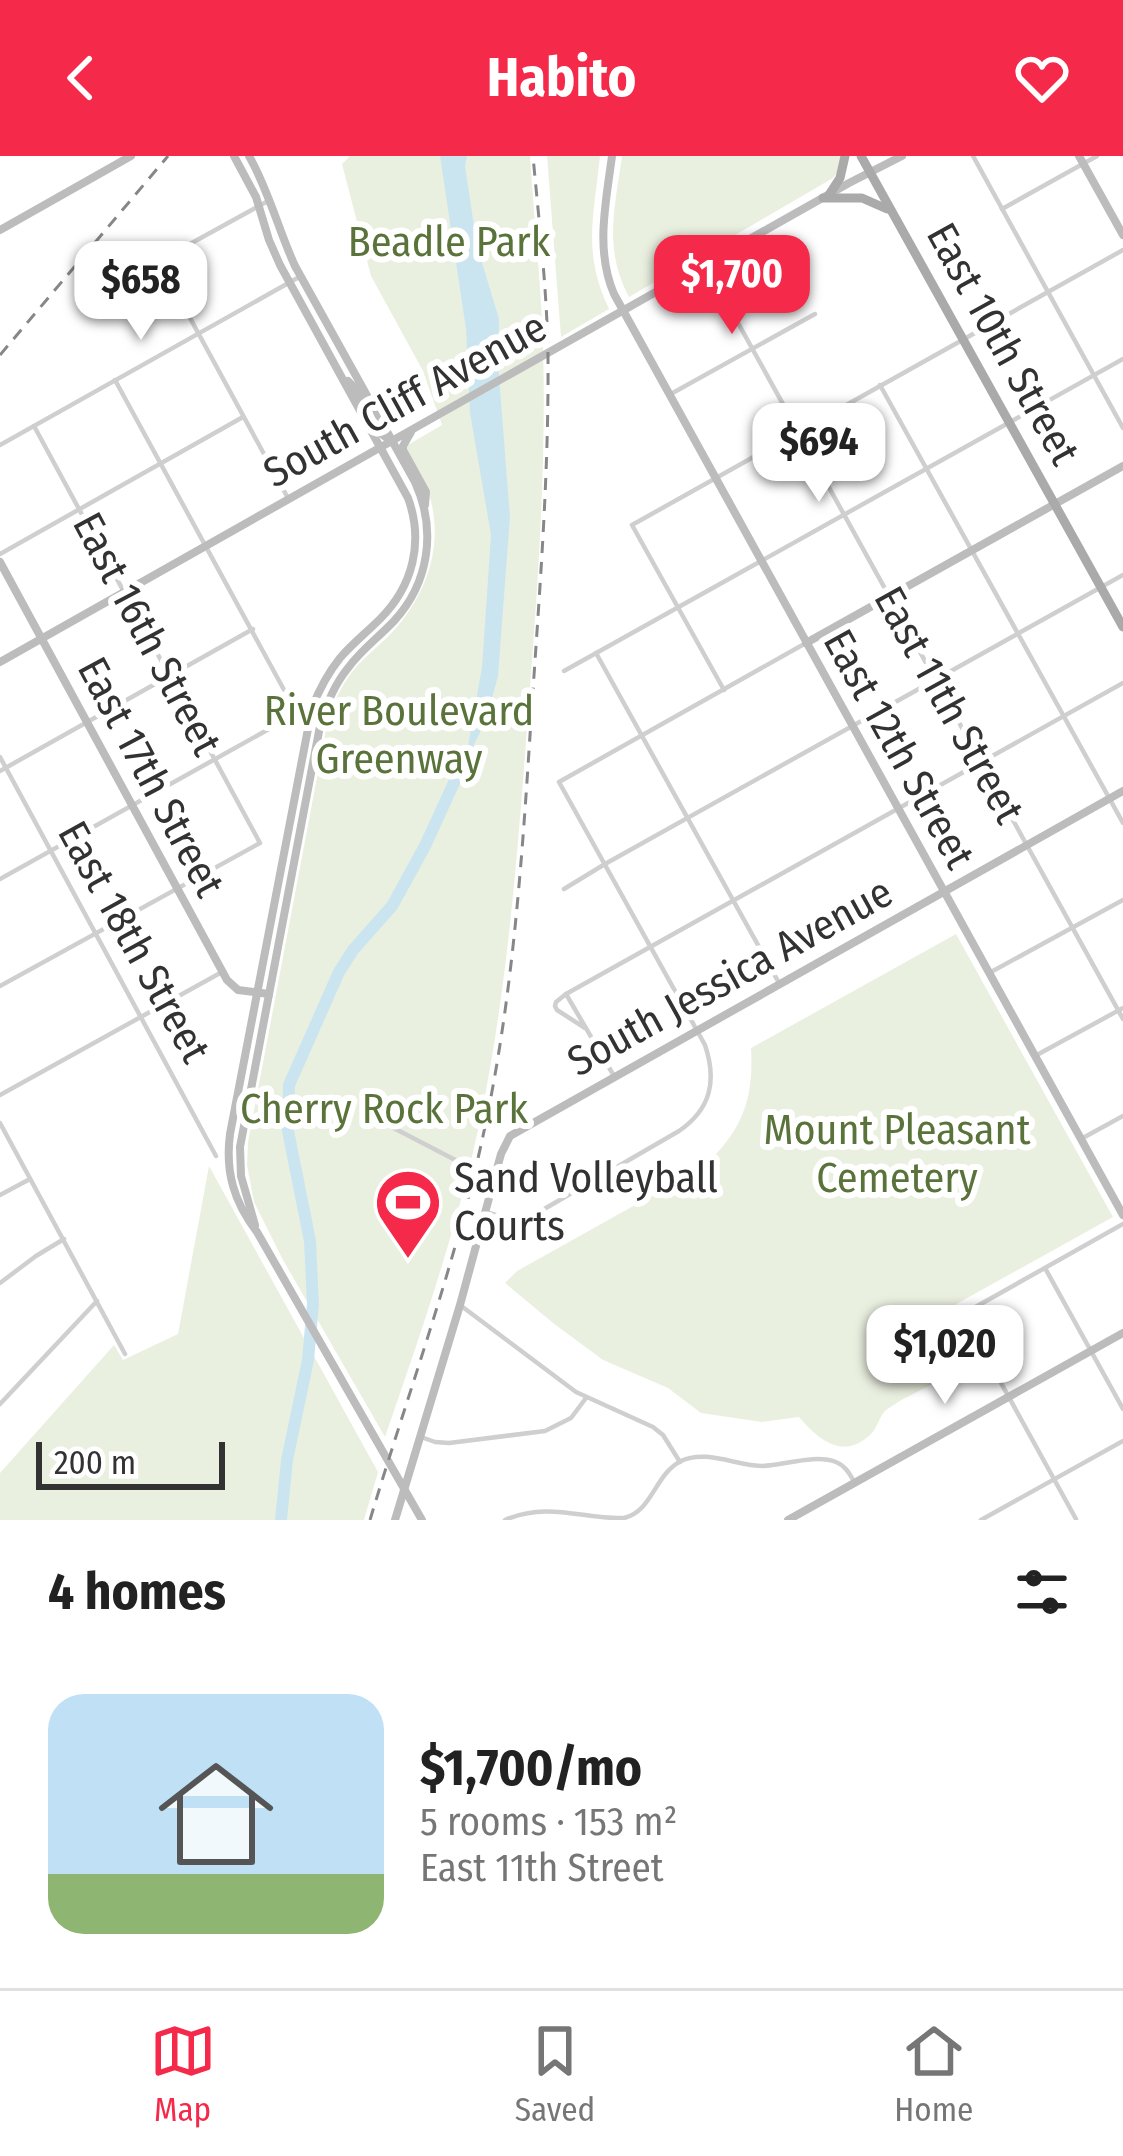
<!DOCTYPE html>
<meta charset="utf-8">
<style>
:root{--surface:#fff;--page:#f2f2f2;--text:#222;--muted:#767676;--line:#e0e0e0;--accent:#f52949}
body{margin:0;font-family:"Fira Sans Condensed",sans-serif;background:var(--page);color:var(--text);height:100vh;display:flex;flex-direction:column;font-size:45px;white-space:nowrap}
*{box-sizing:border-box;margin:0}
p{font-size:39px;color:var(--muted)}
.icon{flex:none;width:66px;height:66px;fill:none;stroke:currentColor;stroke-width:2;stroke-linecap:round;stroke-linejoin:round}
.map{position:relative;height:1364px;overflow:hidden}
.sheet{display:flex;flex-direction:column;background:var(--surface);flex:1}
.sheet>*{flex:none}
.scale{position:absolute;left:36px;bottom:30px;width:189px;box-sizing:border-box;padding-left:12px;border:6px solid #323232;border-top:0;font-size:33px;line-height:42px;white-space:nowrap;color:#323232;-webkit-text-stroke:9px #fff;paint-order:stroke}
.price{position:absolute;translate:-50% -102px;padding:0 27px;border-radius:24px;background:#fff;color:#222;font-size:39px;line-height:78px;filter:drop-shadow(0 3px 6px #0008)}
.price::after{content:'';position:absolute;left:50%;top:72px;width:36px;height:27px;margin-left:-18px;background:inherit;clip-path:polygon(0 0,100% 0,50% 100%)}
.price.on{background:var(--accent);color:#fff}
ul{padding:0;list-style:none}
li{display:flex;align-items:center;gap:36px;height:300px;padding:0 48px}
li+li{border-top:3px solid var(--line)}
li span{display:grid;place-items:center;flex:none;width:336px;height:240px;border-radius:36px;color:#555}
li>.icon{margin-inline-start:auto}
span .icon{width:144px;height:144px;fill:#fffc;stroke-width:1}
li b{font-size:51px}
h2{display:flex;justify-content:space-between;align-items:center;height:144px;padding:0 48px;font-size:51px}
header{display:flex;justify-content:space-between;align-items:center;height:156px;padding:0 48px;background:var(--accent);color:#fff;font-size:54px;font-weight:700}
.menu{display:flex;justify-content:space-around;align-items:center;height:168px;border-top:3px solid var(--line);background:var(--surface);font-size:33px;color:var(--muted)}
.menu a{display:grid;justify-items:center;gap:6px}
.menu .on{color:var(--accent)}
.map>svg:first-child{display:block}
.green{fill:#eaf0e0}
.water{fill:#cbe5f0}
.lines{fill:none;stroke-linecap:round;stroke-linejoin:round}
.river{stroke:#cbe5f0;stroke-width:12}
.street{stroke:#cfcfcf;stroke-width:4.5}
.secondary{stroke:#bcbcbc;stroke-width:8}
.primary{stroke:#aaa;stroke-width:9}
.rail{stroke:#878787;stroke-width:3;stroke-dasharray:12 9;stroke-linecap:butt}
.labels{text-anchor:middle;dominant-baseline:central;stroke-width:12;stroke-linejoin:round;paint-order:stroke}
.park-label{font-size:42px;fill:#5a733a;stroke:#fff}
.street-label{font-size:42px;fill:#323232;stroke:#fff}
.poi-label{font-size:42px;fill:#323232;stroke:#fff;text-anchor:start}
</style>
<header><svg class="icon" aria-label="back" viewBox="0 0 24 24"><path d="M15 5l-7 7 7 7"/></svg>Habito<svg class="icon" aria-label="heart" viewBox="0 0 24 24"><path d="M12 20l-8-8c-3-5 5-10 8-4 3-6 11-1 8 4z"/></svg></header>
<div class="map">
<svg width="1123" height="1364" viewBox="0 0 1123 1364">
<rect width="100%" height="100%" fill="#fff"/>
<g class="green">
<path d="M350 0H530C534 63 541 127 543 190 547 326 535 463 525 599 516 717 506 834 483 950 461 1062 422 1174 385 1281L283 1104 254 1046 247 1009 248 986 329 558C337 541 344 524 357 510 370 496 385 485 397 471 430 432 445 382 427 332 421 318 412 305 406 290L442 269 423 215 371 120 342 8Z"/>
<path d="M547 0H600C594 60 582 96 609 153L561 181Z"/>
<path d="M622 0H841L838 16 833 22 629 141C603 92 615 52 622 0Z"/>
<path d="M956 778 1113 1061 924 1166 952 1218C934 1228 900 1243 885 1255 879 1261 877 1273 870 1279 842 1305 817 1282 799 1261L762 1266 701 1257 668 1232 603 1204 553 1167 505 1127 517 1115 703 1011C742 975 754 944 751 892Z"/>
<path d="M209 1010 378 1316 364 1364H0V1317L114 1189 123 1204 178 1178Z"/>
</g>
<path class="water" d="M440 0H467L465 10 477 90 499 163 498 207 510 361 498 520 486 564 465 607 482 511 491 379 470 257 466 173Z"/>
<g class="lines">
<path class="river" d="M281 1364 287 1304 308 1204 313 1148 310 1085 288 975 289 929 339 816 353 794 392 750 425 690 468 596"/>
<g class="street">
<path d="M973 0 1123 272"/>
<path d="M268 45 159 105 289 344"/>
<path d="M1002 53 1097 0"/>
<path d="M706 109 1123 863"/>
<path d="M880 229 1123 667"/>
<path d="M669 239 815 158"/>
<path d="M0 289 301 120"/>
<path d="M0 398 243 261"/>
<path d="M596 497 779 827"/>
<path d="M564 515 1123 203"/>
<path d="M724 534 632 369 1123 94"/>
<path d="M0 601 216 1000"/>
<path d="M0 615 253 473"/>
<path d="M0 723 287 563 295 554 115 224"/>
<path d="M564 733 605 708 1123 419"/>
<path d="M991 816 1123 744"/>
<path d="M0 830 260 687 34 270"/>
<path d="M566 838 1123 527"/>
<path d="M585 872 557 854 555 850 556 846 566 838 614 920"/>
<path d="M1035 900 1123 852"/>
<path d="M0 939 222 816"/>
<path d="M382 966 494 1024"/>
<path d="M0 967 125 1198"/>
<path d="M1081 983 1123 960"/>
<path d="M0 1039 30 1023"/>
<path d="M487 1056C507 1063 519 1065 539 1056L679 975C711 953 717 925 705 889L559 626 806 487"/>
<path d="M1045 1112 1123 1253"/>
<path d="M0 1127 36 1100 64 1083"/>
<path d="M460 1149 576 1236 653 1271 663 1279 680 1306"/>
<path d="M0 1248 97 1145"/>
<path d="M421 1281 435 1286 449 1287 545 1275 571 1262 586 1242"/>
<path d="M1076 1363 963 1158 1123 1068"/>
<path d="M505 1364C549 1345 585 1364 624 1362 652 1356 655 1318 681 1305 706 1293 737 1310 763 1310 785 1309 815 1298 836 1306 846 1310 850 1319 855 1327"/>
<path d="M981 1364 1123 1285"/>
</g>
<g class="secondary">
<path d="M234 0 256 41 269 84 280 109 408 342C424 386 413 430 380 463 367 476 352 488 340 502 328 517 319 534 312 552L230 978C225 1016 234 1046 257 1076L422 1364"/>
<path d="M249 0C269 35 278 73 295 110L415 326C437 374 429 427 394 465 379 481 361 494 348 512 334 529 326 549 320 570L240 991 241 1020 255 1069"/>
<path d="M612 0C606 46 595 94 614 138L1123 1059"/>
<path d="M1079 0 1123 79"/>
<path d="M0 74 131 0"/>
<path d="M348 225 353 230 379 276 391 285"/>
<path d="M411 276 403 290V294L426 336 425 349"/>
<path d="M0 406 227 824 238 834 269 838"/>
<path d="M806 487 1123 310"/>
<path d="M0 506 849 27 902 0"/>
<path d="M395 1364 460 1149 501 998 510 980 1123 635"/>
<path d="M788 1364 1123 1177"/>
</g>
<g class="primary">
<path d="M861 0 1123 471"/>
<path d="M829 39 840 22 845 0"/>
<path d="M823 42H862L887 53"/>
</g>
<g class="rail">
<path d="M0 199 168 0"/>
<path d="M370 1364C408 1237 455 1110 483 980 513 842 522 704 531 564 539 443 549 321 548 200 547 133 539 66 533 0"/>
</g>
</g>
<defs>
<symbol id="stadium-pin" viewBox="-11 -11 22 30"><path d="M0 17L-7.5 6A9.5 9.5 0 1 1 7.5 6Z" fill="#f52949" stroke="#fff"/><path d="M0-5a6.5 5 0 1 0 0 10a6.5 5 0 1 0 0-10ZM-3.5-1.8h7v3.6h-7Z" fill="#fff"/></symbol>
</defs>
<g fill-rule="evenodd">
<use href="#stadium-pin" x="370" y="1008" width="76" height="104"/>
</g>
<g class="labels">
<g class="park-label">
<text x="449" y="86">Beadle Park</text>
<text x="399" y="555">River Boulevard<tspan x="399" dy="48">Greenway</tspan></text>
<text x="384" y="953">Cherry Rock Park</text>
<text x="897" y="974">Mount Pleasant<tspan x="897" dy="48">Cemetery</tspan></text>
</g>
<g class="street-label">
<text transform="translate(1003 188) rotate(61)">East 10th Street</text>
<text transform="translate(405 244) rotate(-29)">South Cliff Avenue</text>
<text transform="translate(147 478) rotate(62)">East 16th Street</text>
<text transform="translate(949 549) rotate(61)">East 11th Street</text>
<text transform="translate(899 593) rotate(61)">East 12th Street</text>
<text transform="translate(151 621) rotate(62)">East 17th Street</text>
<text transform="translate(134 786) rotate(61)">East 18th Street</text>
<text transform="translate(730 821) rotate(-29)">South Jessica Avenue</text>
</g>
<g class="poi-label">
<text x="454" y="1022">Sand Volleyball<tspan x="454" dy="48">Courts</tspan></text>
</g>
</g>
</svg>
<div class="scale">200 m</div>
<b class="price on" style="left:732px;top:181px">$1,700</b>
<b class="price" style="left:141px;top:187px">$658</b>
<b class="price" style="left:819px;top:349px">$694</b>
<b class="price" style="left:945px;top:1251px">$1,020</b>
</div>
<section class="sheet">
<h2>4 homes<svg class="icon" aria-label="filters" viewBox="0 0 24 24"><path d="M4 7h16M4 17h16"/><circle cx="9" cy="7" r="2"/><circle cx="15" cy="17" r="2"/></svg></h2>
<ul>
<li><span style="background:linear-gradient(#bfe0f5 75%,#8fb573 0)"><svg class="icon" aria-label="home" viewBox="0 0 24 24"><path d="M3 11l9-7 9 7M6 9v11h12V9"/></svg></span><div><b>$1,700/mo</b><p>5 rooms · 153 m²</p><p>East 11th Street</p></div></li>
</ul>
</section>
<nav class="menu">
<a class="on"><svg class="icon" aria-label="map" viewBox="0 0 24 24"><path d="M3 6l6-2 6 2 6-2v14l-6 2-6-2-6 2zM9 4v14M15 6v14"/></svg>Map</a>
<a><svg class="icon" aria-label="saved" viewBox="0 0 24 24"><path d="M7 4h10v16l-5-4-5 4z"/></svg>Saved</a>
<a><svg class="icon" aria-label="home" viewBox="0 0 24 24"><path d="M3 11l9-7 9 7M6 9v11h12V9"/></svg>Home</a>
</nav>
